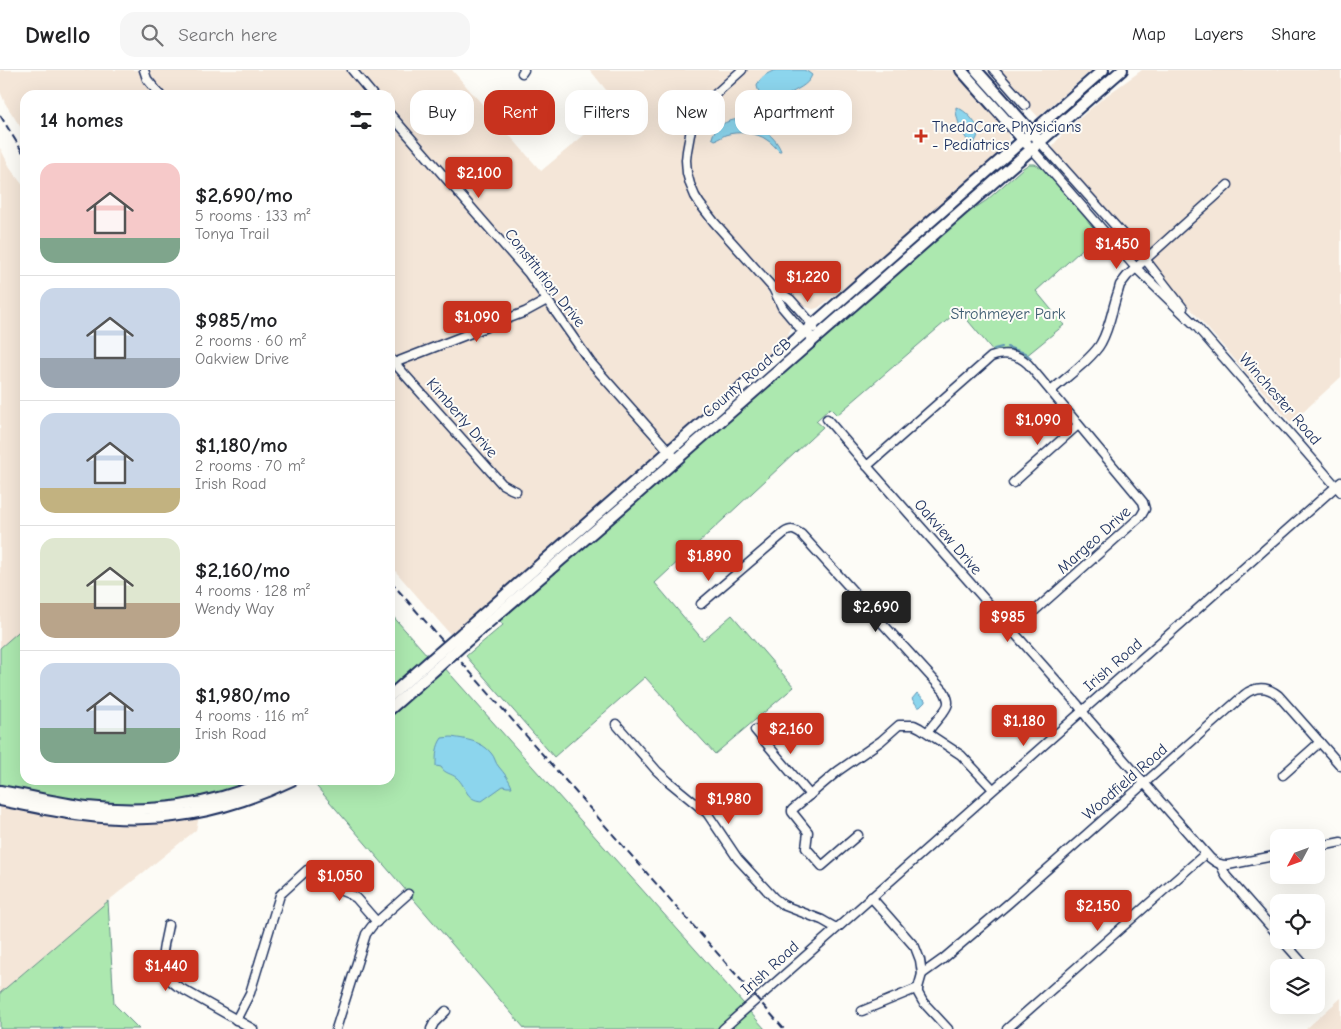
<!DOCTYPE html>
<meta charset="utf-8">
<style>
:root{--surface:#fff;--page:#f6f6f6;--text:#202124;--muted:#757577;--line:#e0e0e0;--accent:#c8321e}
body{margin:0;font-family:"Comic Neue",sans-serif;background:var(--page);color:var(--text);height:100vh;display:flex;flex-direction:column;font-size:19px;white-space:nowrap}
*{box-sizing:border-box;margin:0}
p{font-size:16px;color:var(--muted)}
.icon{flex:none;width:28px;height:28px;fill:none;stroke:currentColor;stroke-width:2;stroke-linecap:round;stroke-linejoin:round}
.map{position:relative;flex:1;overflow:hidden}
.drawer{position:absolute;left:20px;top:20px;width:375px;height:695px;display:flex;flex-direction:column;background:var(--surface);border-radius:15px;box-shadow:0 5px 20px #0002}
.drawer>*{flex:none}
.guide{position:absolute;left:410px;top:20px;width:475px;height:45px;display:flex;gap:10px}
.needle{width:32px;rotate:229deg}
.buttons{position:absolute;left:1270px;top:759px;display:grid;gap:10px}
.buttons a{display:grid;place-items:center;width:55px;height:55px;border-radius:10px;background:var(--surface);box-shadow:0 5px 20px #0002;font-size:25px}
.price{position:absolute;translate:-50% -42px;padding:0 11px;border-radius:5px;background:var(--accent);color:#fff;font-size:16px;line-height:32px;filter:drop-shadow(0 1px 2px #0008)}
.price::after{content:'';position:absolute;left:50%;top:30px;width:15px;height:11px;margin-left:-8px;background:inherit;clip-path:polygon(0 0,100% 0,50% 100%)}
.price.active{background:#222;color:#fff}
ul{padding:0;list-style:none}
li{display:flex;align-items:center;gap:15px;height:125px;padding:0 20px}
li+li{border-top:1px solid var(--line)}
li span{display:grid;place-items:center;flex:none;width:140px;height:100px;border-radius:15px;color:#555}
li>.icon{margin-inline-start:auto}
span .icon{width:60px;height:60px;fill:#fffc;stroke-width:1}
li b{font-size:21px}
h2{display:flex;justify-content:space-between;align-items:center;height:60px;padding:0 20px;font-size:21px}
.pill{padding:0 18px;border-radius:15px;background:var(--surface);box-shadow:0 5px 20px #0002;font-size:18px;line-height:45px}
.pill.active{background:var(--accent);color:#fff}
header{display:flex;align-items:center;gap:30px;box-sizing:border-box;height:70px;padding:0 25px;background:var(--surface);border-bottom:1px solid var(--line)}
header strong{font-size:24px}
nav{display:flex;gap:28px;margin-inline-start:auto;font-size:18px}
.search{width:350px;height:45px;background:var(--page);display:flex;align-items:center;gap:12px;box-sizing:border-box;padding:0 18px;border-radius:15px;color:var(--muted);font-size:19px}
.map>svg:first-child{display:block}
.built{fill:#f4e6d8}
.green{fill:#ace8af;stroke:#648c86}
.water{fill:#8cd5ed;stroke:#5f93b4}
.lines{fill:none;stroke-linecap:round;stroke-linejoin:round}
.stream{stroke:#5f93b4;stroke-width:2}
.minor-casing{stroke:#1b2f5e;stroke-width:11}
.major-casing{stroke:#1b2f5e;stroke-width:14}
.minor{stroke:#fdfcf7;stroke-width:8}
.major{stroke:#fdfcf7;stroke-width:10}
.rail{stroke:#1b2f5e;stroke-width:2;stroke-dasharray:8 4;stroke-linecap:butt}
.major-bridge-casing{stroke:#1b2f5e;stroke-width:14;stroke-linecap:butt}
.major-bridge{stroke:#fdfcf7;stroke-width:10}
.poi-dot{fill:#c8321e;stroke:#fdfcf7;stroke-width:2}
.labels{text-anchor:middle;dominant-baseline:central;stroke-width:4;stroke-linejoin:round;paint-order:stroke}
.poi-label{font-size:16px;fill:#1b2f5e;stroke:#fdfcf7;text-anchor:start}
.street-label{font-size:16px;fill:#1b2f5e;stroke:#fdfcf7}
.park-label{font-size:16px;fill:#3f5d72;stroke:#fdfcf7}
</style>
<header>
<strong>Dwello</strong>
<div class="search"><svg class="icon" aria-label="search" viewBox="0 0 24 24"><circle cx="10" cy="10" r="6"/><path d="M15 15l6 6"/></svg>Search here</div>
<nav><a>Map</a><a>Layers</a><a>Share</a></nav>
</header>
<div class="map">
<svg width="1341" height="959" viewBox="0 0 1341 959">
<rect width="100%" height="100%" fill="#fdfcf7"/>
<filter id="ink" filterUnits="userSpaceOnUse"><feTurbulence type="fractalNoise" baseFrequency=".02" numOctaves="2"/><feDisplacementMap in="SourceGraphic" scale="10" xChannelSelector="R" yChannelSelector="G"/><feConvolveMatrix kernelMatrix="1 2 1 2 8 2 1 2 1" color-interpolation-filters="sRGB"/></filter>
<g filter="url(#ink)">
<g class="built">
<path d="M0 0H452L541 101 619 36 590 0H954L1004 56 1008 64 1009 69 1005 76 975 105 871 197 818 238 813 239 803 236 772 208 709 140 703 146 763 213 774 232 789 250 791 258 786 269 472 546 450 564 390 495V25H25V64L5 33 0 21Z"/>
<path d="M997 0H1092L1038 47Z"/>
<path d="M1142 0H1341V307L1291 353 1227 281 1054 80 1053 76 1054 74 1065 61 1103 28Z"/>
<path d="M0 78 12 101 25 118V556L0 578Z"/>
<path d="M0 734 91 751 121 753 157 752 199 747 196 760 108 831 0 923Z"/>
<path d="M1341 928V959H1306Z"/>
</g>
<g class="green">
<path d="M1029 94H1035L1043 99 1099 164 1036 221 1064 255 1026 286C1013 280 1008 278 994 282L959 240 837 345 830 338 816 351 823 357 655 513 703 570 732 545 794 617 715 684 645 607 554 687 466 586 503 555 500 551 518 534 960 148 987 130 1023 98Z"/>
<path d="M390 543 428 586 390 619Z"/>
<path d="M25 556V710H255L212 725 190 730 146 736 92 734 0 717V578Z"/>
<path d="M443 596 744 934 716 959H525L311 710H390V643Z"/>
<path d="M108 831 114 934 139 959H0V923Z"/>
<path d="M749 941 765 959H728Z"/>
</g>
<g class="water">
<path d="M776 0H804L808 2 812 5C808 16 796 19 788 25L785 39 779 44C772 42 771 38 771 32 763 28 759 25 757 16 760 7 767 3 776 0Z"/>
<path d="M956 37C967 41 973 50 979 59L977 68 973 75C964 71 955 47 956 37Z"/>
<path d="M739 49C755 53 775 64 781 81H779C775 77 772 73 767 70 757 62 737 61 725 65 721 67 719 69 715 70L712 68C715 55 726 51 739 49Z"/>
<path d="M917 623 925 630V632L920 637H918L912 629Z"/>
<path d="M451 667C465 669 482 671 491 683 495 687 495 693 499 697 504 703 509 709 512 717H507L503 716 482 731C465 730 467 717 457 708 451 703 445 704 441 697L436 696C436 686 436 676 442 668Z"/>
</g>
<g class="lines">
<g class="stream">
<path d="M1007 277 1025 283 1031 288"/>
<path d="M994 279 1002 277"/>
<path d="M54 959 59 958 62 959"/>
</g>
<defs>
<g id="minor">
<path d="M144 0 147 9 160 25"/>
<path d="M352 0 373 25"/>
<path d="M742 0 710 29 696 48 691 59 687 81 686 90 687 103 690 114 695 126 700 134 714 152 773 218 782 237 804 263 816 268"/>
<path d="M994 0 1025 35"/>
<path d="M522 3 524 0"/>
<path d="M390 44 529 204 591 293 676 389"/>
<path d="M1040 72 1145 189 1183 238"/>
<path d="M1032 79 1136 198 1196 256 1341 422"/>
<path d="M773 218 790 229 813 255 814 258"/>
<path d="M390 288 502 414 511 419 516 421"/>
<path d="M394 293 525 242 547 230"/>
<path d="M1051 321C1064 309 1093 288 1101 273 1110 257 1112 239 1118 222L1120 215 1127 206 1228 115"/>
<path d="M827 349 867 396 1078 635 1089 650 1210 788C1216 793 1220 795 1228 795L1279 785"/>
<path d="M867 396 991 287C1004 282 1017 284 1028 294L1143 432 1145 439 1141 446 1012 561"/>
<path d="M1013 413 1078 355"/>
<path d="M701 534 784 463C791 458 795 460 801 464L944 621C946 625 948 628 948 632 949 639 932 654 928 662"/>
<path d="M616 654 657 701 668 711 707 743 738 789 774 828 783 835 822 850 836 858"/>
<path d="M755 660 810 725"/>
<path d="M1283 705 1320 672"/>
<path d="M858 765 822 796 806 778 808 762 792 742V740L838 701 881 671 899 655H914L920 658 961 685 993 719"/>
<path d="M1316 777 1341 772"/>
<path d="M1221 795 1226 806 1279 866"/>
<path d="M871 827 915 877 920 890 922 904 918 918V923L923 932 948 959"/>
<path d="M168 855C164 878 154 900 177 916L253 959"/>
<path d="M1282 870 1307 898"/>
<path d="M922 904 943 889 1009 833 1244 625C1255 616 1267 616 1278 625L1341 696"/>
<path d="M862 941 918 918"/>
<path d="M236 950 250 923 280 825 283 822 307 800 315 799 334 818 349 824 356 828 377 852"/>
<path d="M336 959 366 864 372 856 408 824"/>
<path d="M431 959 434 953 446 941"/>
<path d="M723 959 1341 412"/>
<path d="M1007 959 1205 784"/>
</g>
<g id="major">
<path d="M961 0 1027 74"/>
<path d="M976 0 1036 67"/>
<path d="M462 563 1103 0"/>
<path d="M468 570 628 432 1122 0"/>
<path d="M390 626 432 589"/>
<path d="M390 639 439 596"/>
<path d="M0 721C29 726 58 733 87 737 152 744 210 736 270 710"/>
<path d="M0 730C28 735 55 742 83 745 158 755 224 743 292 710"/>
</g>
</defs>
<use href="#minor" class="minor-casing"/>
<use href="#major" class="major-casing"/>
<use href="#minor" class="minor"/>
<use href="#major" class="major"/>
<g class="rail">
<path d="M0 45 25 86"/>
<path d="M390 511 784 959"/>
</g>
<defs>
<g id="major-bridge">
<path d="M432 589 462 563"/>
<path d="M439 596 468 570"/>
</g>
</defs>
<use href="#major-bridge" class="major-bridge-casing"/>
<use href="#major-bridge" class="major-bridge"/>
</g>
</g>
<path class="poi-dot" d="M918.5 58.5h5v5h5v5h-5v5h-5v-5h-5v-5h5z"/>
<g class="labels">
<g class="poi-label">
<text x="932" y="57">ThedaCare Physicians<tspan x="932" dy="18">- Pediatrics</tspan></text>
</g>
<g class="street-label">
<text transform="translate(545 208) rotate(52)">Constitution Drive</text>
<text transform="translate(747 308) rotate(-41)">County Road CB</text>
<text transform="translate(1280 329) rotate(49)">Winchester Road</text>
<text transform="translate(462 348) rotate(49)">Kimberly Drive</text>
<text transform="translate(948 467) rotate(49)">Oakview Drive</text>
<text transform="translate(1094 470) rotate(-42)">Margeo Drive</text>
<text transform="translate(1113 595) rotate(-41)">Irish Road</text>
<text transform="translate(1125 712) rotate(-41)">Woodfield Road</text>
<text transform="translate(770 898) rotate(-42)">Irish Road</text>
</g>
<g class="park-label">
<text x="1008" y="244">Strohmeyer Park</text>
</g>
</g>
</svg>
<div class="buttons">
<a><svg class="needle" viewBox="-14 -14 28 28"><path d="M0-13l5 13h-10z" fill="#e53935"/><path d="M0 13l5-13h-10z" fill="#757577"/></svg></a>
<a><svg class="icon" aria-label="locate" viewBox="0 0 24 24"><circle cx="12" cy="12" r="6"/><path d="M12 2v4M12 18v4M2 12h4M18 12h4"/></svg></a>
<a><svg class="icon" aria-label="layers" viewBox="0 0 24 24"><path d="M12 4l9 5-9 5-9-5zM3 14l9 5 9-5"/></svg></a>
</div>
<b class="price" style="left:479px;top:129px">$2,100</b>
<b class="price" style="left:1117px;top:200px">$1,450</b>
<b class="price" style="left:808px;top:233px">$1,220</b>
<b class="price" style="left:477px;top:273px">$1,090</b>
<b class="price" style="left:1038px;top:376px">$1,090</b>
<b class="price" style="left:709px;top:512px">$1,890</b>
<b class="price active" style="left:876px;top:563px">$2,690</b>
<b class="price" style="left:1008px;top:573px">$985</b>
<b class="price" style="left:1024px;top:677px">$1,180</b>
<b class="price" style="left:791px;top:685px">$2,160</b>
<b class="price" style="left:729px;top:755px">$1,980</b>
<b class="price" style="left:340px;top:832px">$1,050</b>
<b class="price" style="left:1098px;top:862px">$2,150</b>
<b class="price" style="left:166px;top:922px">$1,440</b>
<div class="guide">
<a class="pill">Buy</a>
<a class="pill active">Rent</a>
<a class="pill">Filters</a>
<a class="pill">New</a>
<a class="pill">Apartment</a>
</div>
<section class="drawer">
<h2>14 homes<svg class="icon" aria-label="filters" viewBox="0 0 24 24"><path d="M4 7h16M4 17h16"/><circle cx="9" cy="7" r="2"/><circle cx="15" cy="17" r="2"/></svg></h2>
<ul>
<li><span style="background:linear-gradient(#f6c9c9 75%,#7fa58c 0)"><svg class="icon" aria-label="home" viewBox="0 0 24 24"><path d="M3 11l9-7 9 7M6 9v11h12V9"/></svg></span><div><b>$2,690/mo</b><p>5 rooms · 133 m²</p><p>Tonya Trail</p></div></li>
<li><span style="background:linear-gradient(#c9d6e8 70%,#9aa5b1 0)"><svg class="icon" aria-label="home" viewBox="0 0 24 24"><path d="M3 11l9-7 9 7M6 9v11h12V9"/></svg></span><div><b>$985/mo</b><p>2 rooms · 60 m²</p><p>Oakview Drive</p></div></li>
<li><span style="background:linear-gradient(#c9d6e8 75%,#c2b280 0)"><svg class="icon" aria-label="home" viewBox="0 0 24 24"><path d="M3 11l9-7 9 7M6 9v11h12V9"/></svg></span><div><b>$1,180/mo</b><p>2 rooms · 70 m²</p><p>Irish Road</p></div></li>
<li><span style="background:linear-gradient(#dfe7d0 65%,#b9a48a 0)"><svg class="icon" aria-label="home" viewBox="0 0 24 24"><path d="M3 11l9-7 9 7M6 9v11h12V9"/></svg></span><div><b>$2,160/mo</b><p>4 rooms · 128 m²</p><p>Wendy Way</p></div></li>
<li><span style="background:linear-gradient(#c9d6e8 65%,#7fa58c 0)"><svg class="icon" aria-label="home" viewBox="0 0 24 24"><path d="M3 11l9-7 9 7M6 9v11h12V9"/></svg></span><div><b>$1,980/mo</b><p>4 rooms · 116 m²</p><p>Irish Road</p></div></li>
</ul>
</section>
</div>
